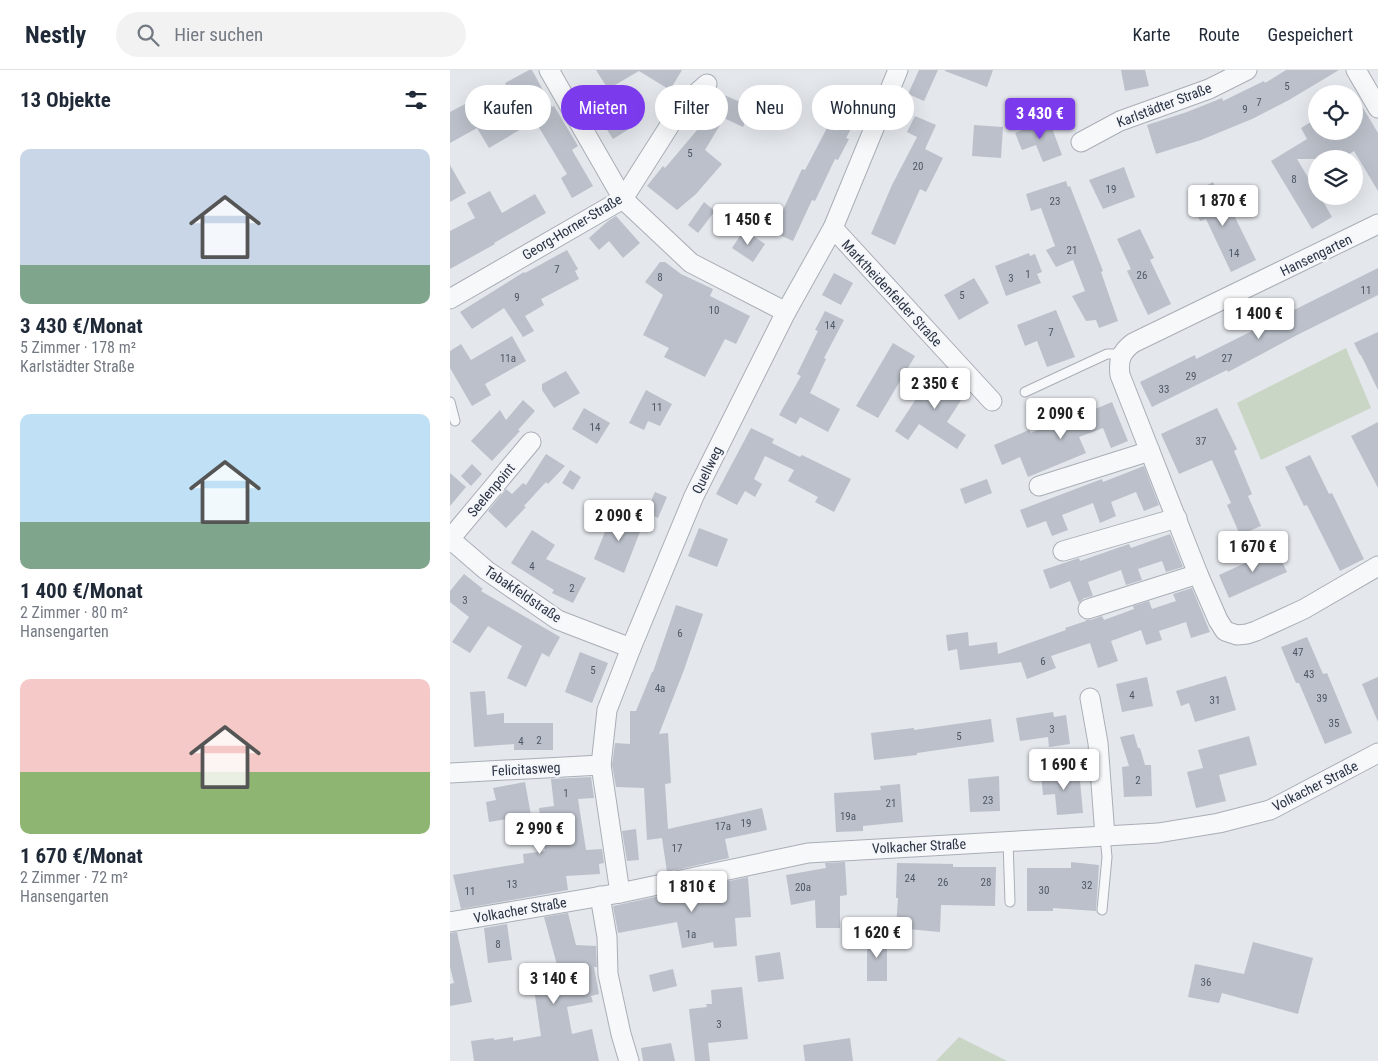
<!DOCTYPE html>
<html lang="de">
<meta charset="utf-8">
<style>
:root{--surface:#fff;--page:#f2f2f3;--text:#1f2937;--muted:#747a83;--line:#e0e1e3;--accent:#7c3aed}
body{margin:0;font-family:"Roboto Condensed",sans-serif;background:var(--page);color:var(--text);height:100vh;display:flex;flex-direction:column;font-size:19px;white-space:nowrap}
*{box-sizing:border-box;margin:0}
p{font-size:16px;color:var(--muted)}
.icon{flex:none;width:28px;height:28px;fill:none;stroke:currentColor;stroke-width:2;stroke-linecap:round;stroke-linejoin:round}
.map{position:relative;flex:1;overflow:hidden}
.details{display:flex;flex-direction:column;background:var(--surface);width:450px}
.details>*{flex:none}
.top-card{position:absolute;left:15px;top:15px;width:475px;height:45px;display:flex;gap:10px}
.tools{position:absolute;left:858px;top:15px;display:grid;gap:10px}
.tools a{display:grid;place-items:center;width:55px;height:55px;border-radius:50%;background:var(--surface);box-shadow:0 5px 20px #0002;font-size:25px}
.price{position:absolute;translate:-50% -42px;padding:0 11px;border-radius:5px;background:#fff;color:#222;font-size:16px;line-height:32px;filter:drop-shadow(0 1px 2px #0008)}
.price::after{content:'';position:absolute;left:50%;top:30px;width:15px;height:11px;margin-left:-8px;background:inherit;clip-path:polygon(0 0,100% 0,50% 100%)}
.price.on{background:var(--accent);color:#fff}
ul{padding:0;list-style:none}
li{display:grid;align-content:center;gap:10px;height:265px;padding:0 20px}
li span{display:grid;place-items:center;height:155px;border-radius:10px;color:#555}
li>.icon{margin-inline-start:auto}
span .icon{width:90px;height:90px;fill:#fffc;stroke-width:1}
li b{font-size:21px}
h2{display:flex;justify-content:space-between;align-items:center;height:60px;padding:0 20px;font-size:21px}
.chip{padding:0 18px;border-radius:22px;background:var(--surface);box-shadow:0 5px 20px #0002;font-size:18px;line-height:45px}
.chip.on{background:var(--accent);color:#fff}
header{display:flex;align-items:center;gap:30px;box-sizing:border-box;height:70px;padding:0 25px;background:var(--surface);border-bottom:1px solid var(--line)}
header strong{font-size:24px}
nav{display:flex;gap:28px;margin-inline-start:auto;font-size:18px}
.search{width:350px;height:45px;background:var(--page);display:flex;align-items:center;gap:12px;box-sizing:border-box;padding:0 18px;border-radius:28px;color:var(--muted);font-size:19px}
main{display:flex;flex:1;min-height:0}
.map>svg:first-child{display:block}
.green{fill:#c9d6c5}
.building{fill:#bbc0ca}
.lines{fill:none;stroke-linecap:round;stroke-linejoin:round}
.lane-casing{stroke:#a9aeb7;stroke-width:11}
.street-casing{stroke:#a9aeb7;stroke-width:21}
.lane{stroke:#f7f8fa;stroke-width:9}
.street{stroke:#f7f8fa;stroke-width:19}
.labels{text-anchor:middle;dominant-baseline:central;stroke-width:5;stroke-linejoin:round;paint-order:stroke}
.number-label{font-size:11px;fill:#4f5766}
.street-label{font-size:14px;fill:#2b3445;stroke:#f4f6f9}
</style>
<header>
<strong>Nestly</strong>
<div class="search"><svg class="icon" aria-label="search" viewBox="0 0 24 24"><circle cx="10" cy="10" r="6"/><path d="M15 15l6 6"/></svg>Hier suchen</div>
<nav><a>Karte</a><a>Route</a><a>Gespeichert</a></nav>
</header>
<main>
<section class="details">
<h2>13 Objekte<svg class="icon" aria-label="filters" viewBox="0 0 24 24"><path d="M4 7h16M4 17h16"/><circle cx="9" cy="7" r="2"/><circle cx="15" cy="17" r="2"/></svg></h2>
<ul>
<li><span style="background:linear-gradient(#c9d6e8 75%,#7fa58c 0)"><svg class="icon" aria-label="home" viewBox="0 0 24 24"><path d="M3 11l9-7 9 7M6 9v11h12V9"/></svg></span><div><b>3 430 €/Monat</b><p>5 Zimmer · 178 m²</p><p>Karlstädter Straße</p></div></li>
<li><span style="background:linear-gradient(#bfe0f5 70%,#7fa58c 0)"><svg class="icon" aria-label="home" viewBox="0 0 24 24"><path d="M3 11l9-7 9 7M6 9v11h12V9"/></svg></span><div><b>1 400 €/Monat</b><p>2 Zimmer · 80 m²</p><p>Hansengarten</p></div></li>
<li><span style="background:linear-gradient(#f6c9c9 60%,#8fb573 0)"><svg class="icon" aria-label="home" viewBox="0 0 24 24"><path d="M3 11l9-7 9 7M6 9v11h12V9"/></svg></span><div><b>1 670 €/Monat</b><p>2 Zimmer · 72 m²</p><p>Hansengarten</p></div></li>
</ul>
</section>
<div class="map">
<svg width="928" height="991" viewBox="0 0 928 991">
<rect width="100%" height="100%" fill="#e4e7ec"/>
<g class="green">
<path d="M896 278 921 338 811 390 787 333Z"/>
<path d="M509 967 557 991H486Z"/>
</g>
<g class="building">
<path d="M79 0H82L102 37 104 36 128 76 122 80 143 116 122 128 111 108 117 104 85 51 39 78 27 58 0 73V42L21 31 30 45 62 26 55 13Z"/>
<path d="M146 0H232L220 20 189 1 158 19Z"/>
<path d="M469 0H488L474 31 458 24Z"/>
<path d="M495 0H543L537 17 495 1Z"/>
<path d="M671 0H695L699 16 675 21Z"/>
<path d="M836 0H889L839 30 802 49 751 70 706 84 697 55 737 42 772 28 773 31 814 11 815 13Z"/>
<path d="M401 22 417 30 396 68 399 69 388 90 385 89 365 131 362 130 343 171 320 161 330 139 333 140 352 99 355 100 377 58 381 60Z"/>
<path d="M904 23 928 63V121L904 81 891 89H847L866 121V126H870L882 147 862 159 821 91 857 69 851 58 866 49V61H904Z"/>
<path d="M274 25 302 37 293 57 265 44Z"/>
<path d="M169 26 187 54 163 69 145 41Z"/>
<path d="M252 45 270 55 255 80 272 94 246 124 227 140 197 116 213 96 215 98 248 59 245 58Z"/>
<path d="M465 46 486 55 475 79 493 88 476 122 470 119 445 175 421 164 442 115 467 67 457 62Z"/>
<path d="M599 50 612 85 593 92 586 75 572 80 565 63Z"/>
<path d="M524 55 553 57 551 88 522 86Z"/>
<path d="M0 95 16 123 0 132Z"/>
<path d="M674 97 685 127 653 139 639 110Z"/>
<path d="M616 111 618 117 620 116 653 201 651 202 668 251 649 258 646 250 636 251 622 226 635 221 623 190 606 197 596 180 605 176 591 138 581 141 576 124Z"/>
<path d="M763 112 776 139 780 137 806 190 781 202 756 149 750 151 738 125Z"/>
<path d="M40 121 52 143 85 124 96 143 44 173 45 174 0 199V161L25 148 17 133Z"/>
<path d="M254 132 265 141 248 163 238 155Z"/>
<path d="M166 146 190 173 173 188 159 171 149 180 139 168 158 151Z"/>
<path d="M690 159 704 188 700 190 721 234 698 245 677 201 681 199 667 169Z"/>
<path d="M294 160 315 174 303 192 282 178Z"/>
<path d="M117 180 128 199 125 201 129 209 91 229 94 235 75 246 84 261 73 267 54 238 22 259 10 242 74 202 75 203Z"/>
<path d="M579 183 580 186 585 184 592 202 587 204 591 213 556 226 545 196Z"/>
<path d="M210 192H215L231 204 263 219 260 226 300 246 286 274 275 269 255 307 214 287 219 278 193 265 213 225 195 212Z"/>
<path d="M928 198V225L849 264 778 302 777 300 702 337 690 312 745 285 746 289Z"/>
<path d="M384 203 403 213 391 235 372 225Z"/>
<path d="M524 208 539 233 509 250 494 225Z"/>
<path d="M606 240 625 287 597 297 587 271 575 276 567 255Z"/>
<path d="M375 241 394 250 374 288 376 289 360 323 390 339 378 362 350 347 346 354 329 345 351 306 347 304 368 261 365 260Z"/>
<path d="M928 262V320L911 285H910L904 273Z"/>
<path d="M62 266 76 291 35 314 41 325 22 336 0 298V281L11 274 21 290Z"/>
<path d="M443 273 465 286 428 348 406 336Z"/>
<path d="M485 300 517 321 497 352 516 365 507 379 469 354 458 370 445 361Z"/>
<path d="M116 301 130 323 104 338 92 320V314Z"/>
<path d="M196 320 222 334 210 356 198 351 194 360 179 353Z"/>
<path d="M73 330 85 341 68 360 70 361 42 391 21 371 50 340 56 350Z"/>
<path d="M662 332 678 371 661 378 653 358 629 367 636 383 578 407 570 387 552 395 544 375 579 360 581 363 620 346 621 349Z"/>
<path d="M134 338 160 353 147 374 122 359Z"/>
<path d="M767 338 787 379 784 381 802 424 798 426 811 456 790 465 777 435 781 433 762 390 729 404 711 364Z"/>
<path d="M928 352V418L901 366Z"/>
<path d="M301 358 324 369 322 373 350 387 352 385 401 409 384 442 365 432 368 427 338 411 344 400 315 386 304 409 312 414 305 427 295 421 287 435 266 424Z"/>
<path d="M96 384 115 396 98 414 96 412 74 436 76 437 56 458 38 441 56 419 62 424 73 413 76 415Z"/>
<path d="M860 385 879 424 882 423 914 489 890 501 857 435 854 436 835 397Z"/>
<path d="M22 394 32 404 21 416 11 406Z"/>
<path d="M694 396 709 435 694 441 686 422 661 432 666 446 650 453 643 433 612 445 618 460 602 466 596 451 577 458 570 440 652 409 653 412Z"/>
<path d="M120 400 131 407 123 420 112 413Z"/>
<path d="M0 403 16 417 0 436Z"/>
<path d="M537 409 542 423 515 434 510 419Z"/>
<path d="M205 422 217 427 208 448 196 442Z"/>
<path d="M163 442 193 454 174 503 144 489Z"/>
<path d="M249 458 278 469 267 497 238 486Z"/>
<path d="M82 460 105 475 96 489 136 508 123 533 102 523 104 520 61 493Z"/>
<path d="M720 464 733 497 716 502 712 491 688 499 692 510 676 515 671 500 638 512 643 526 634 528 629 533 620 511 600 519 593 500 629 488 630 491 679 474 681 478Z"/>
<path d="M826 479 837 502 779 528 769 505Z"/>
<path d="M14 504 33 519 31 521 110 567 99 587 92 583 76 617 57 608 72 576 38 556 20 583 2 572 19 547 0 532V521Z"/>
<path d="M742 518 760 562 741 568 736 552 709 561 712 570 696 575 691 560 661 571 668 591 648 598 640 573 601 586 606 598 577 609 571 592 510 600 507 579 498 581 496 565 518 562 519 576 547 572 548 584 616 560 615 558 636 551 635 550H641L652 546 654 550 684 539 683 536 699 531 702 539 726 531 723 524Z"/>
<path d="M226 535 253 544 234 600 209 664 218 663 221 713 215 714 218 759 312 738 317 760 275 769 279 788 217 802 212 768 197 770 194 718 166 717 162 695 165 673 180 674V641H186L202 602H203Z"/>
<path d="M857 567 873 604 877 603 902 663 875 674 849 613H846L831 577Z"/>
<path d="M130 582 158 593 142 633 115 622Z"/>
<path d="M776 606 786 640 745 652 739 633 731 636 726 621Z"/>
<path d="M697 607 703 636 672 642 666 614Z"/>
<path d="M928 607V652L912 614Z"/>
<path d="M35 621 37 645 54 643V653H103V680H64V674L24 677 20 622Z"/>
<path d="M603 642 604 647 616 645 620 674 599 677 598 667 570 671 566 648Z"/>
<path d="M541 649 544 672 467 683V685L424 690 421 663 464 658V660Z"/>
<path d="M684 664 688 678H690L695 695H701L702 726 674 727 672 697 679 696 670 667Z"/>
<path d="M799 666 807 695 769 705 776 731 746 738 737 702 753 698 748 680Z"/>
<path d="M629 700 633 743 607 745 605 724 593 725 591 703Z"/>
<path d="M549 706 550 741 520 742 518 709Z"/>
<path d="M141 707 144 728 128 729 136 780 152 779 154 793 149 794 150 804 116 806 118 820 11 839 3 805 74 793 73 784 95 781 89 738 104 736 101 709Z"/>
<path d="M75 712 81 745 39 752 36 732 46 730 43 718Z"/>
<path d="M450 714 453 752 413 756V761L386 762 384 723 431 720 430 716Z"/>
<path d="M186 759 189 790 177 791 172 761Z"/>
<path d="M395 792 397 825 390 826V858H366L365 830 341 835 336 805 376 798 375 793Z"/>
<path d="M621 792 649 795 646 841 603 838V841H577V798H621Z"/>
<path d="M447 793 503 794V797H546L545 836 491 835 490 862 446 858 448 828H446Z"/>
<path d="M298 807 301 847 285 848 287 876 264 878 263 872 232 878 227 852 168 863 163 836Z"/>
<path d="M118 843 126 875 146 876 147 897H144L149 924 141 926 143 932 117 937 122 964 142 959 149 991H24L21 971 44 968V970L63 967V971L91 966 81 899 107 895 94 847Z"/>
<path d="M57 854 62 890 38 893 34 858Z"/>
<path d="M7 862 22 932 0 936V914L4 913 0 897V863Z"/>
<rect x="417" y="868" width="20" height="43"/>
<path d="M803 872 863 888 848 944 772 923 769 933 738 927 745 894 794 904Z"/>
<path d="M330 882 334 909 308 912 305 886Z"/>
<path d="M223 899 227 916 203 922 199 905Z"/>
<path d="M292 917 298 969 258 973 260 991H245L239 939 257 937 256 934H262L261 920Z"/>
<path d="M400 968 403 991H355L353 975Z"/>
<path d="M221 973 225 991H193L191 978Z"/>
</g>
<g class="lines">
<defs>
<g id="lane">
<path d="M575 322 657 284H672"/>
<path d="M0 332 5 351"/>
<path d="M558 771 560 832"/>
<path d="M652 840 657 787 655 766"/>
</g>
<g id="street">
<path d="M99 0 173 129 241 193 336 242"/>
<path d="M906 0 928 38"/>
<path d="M631 72 670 51 759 19 797 0"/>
<path d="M928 154 683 273C671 282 668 290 670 305L748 504 768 550 775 561 787 565 797 564 806 561 854 539 928 496"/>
<path d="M383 158 542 331"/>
<path d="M0 229 173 129 232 36 257 14"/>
<path d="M589 416 700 381"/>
<path d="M0 469 36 500 108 550 181 578"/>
<path d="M0 469 81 372"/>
<path d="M613 481 727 448"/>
<path d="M638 539 748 504"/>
<path d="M640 628 648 673 655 766"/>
<path d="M0 703 151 695"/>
<path d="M170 823 151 695 157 640 181 578 244 426 336 242 383 158 448 0"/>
<path d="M150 826 157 867 158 904 171 964 179 991"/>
<path d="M0 852 170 823 358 783 708 763 769 753 820 740 928 683"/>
</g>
</defs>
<use href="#lane" class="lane-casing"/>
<use href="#street" class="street-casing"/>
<use href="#lane" class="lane"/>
<use href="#street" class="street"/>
</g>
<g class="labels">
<g class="number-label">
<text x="837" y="16">5</text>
<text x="809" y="32">7</text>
<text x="795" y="39">9</text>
<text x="240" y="83">5</text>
<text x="468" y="96">20</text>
<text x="844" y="109">8</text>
<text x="661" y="119">19</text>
<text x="605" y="131">23</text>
<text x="622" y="180">21</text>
<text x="784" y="183">14</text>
<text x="107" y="199">7</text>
<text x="578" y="204">1</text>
<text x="692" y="205">26</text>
<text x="210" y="207">8</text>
<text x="561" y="208">3</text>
<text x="916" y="220">11</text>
<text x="512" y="225">5</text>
<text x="67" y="227">9</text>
<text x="264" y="240">10</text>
<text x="380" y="255">14</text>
<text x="601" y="262">7</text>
<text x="58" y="288">11a</text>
<text x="777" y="288">27</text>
<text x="741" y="306">29</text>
<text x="714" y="319">33</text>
<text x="207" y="337">11</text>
<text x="145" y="357">14</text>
<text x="751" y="371">37</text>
<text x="82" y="496">4</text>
<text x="122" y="518">2</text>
<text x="15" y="530">3</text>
<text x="230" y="563">6</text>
<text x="848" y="582">47</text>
<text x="593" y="591">6</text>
<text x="143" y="600">5</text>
<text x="859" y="604">43</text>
<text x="210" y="618">4a</text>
<text x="682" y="625">4</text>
<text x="872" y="628">39</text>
<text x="765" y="630">31</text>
<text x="884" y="653">35</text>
<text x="602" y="659">3</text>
<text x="509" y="666">5</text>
<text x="89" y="670">2</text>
<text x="71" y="671">4</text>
<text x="688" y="710">2</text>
<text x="116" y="723">1</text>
<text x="538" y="730">23</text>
<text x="441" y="733">21</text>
<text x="398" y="746">19a</text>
<text x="296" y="753">19</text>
<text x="273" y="756">17a</text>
<text x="227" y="778">17</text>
<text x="460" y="808">24</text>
<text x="493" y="812">26</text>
<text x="536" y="812">28</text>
<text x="62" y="814">13</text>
<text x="637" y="815">32</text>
<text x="353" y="817">20a</text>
<text x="594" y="820">30</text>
<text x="20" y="821">11</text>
<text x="241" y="864">1a</text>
<text x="48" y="874">8</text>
<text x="756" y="912">36</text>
<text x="269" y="954">3</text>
</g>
<g class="street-label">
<text transform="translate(714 35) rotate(-21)">Karlstädter Straße</text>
<text transform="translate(122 157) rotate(-31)">Georg-Horner-Straße</text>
<text transform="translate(866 185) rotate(-26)">Hansengarten</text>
<text transform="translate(442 223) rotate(47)">Marktheidenfelder Straße</text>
<text transform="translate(257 400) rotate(-64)">Quellweg</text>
<text transform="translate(41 420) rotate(-50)">Seelenpoint</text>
<text transform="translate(73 524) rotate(34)">Tabakfeldstraße</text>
<text transform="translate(76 699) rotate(-3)">Felicitasweg</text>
<text transform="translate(865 716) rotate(-27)">Volkacher Straße</text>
<text transform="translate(469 776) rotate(-3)">Volkacher Straße</text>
<text transform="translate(70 840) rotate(-10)">Volkacher Straße</text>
</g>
</g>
</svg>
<div class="tools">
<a><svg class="icon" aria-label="locate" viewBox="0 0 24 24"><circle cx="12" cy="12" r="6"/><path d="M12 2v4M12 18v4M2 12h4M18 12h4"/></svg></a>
<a><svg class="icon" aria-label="layers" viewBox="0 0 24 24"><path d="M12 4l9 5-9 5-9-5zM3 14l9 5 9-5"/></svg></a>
</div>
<b class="price on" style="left:590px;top:70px">3 430 €</b>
<b class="price" style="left:773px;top:157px">1 870 €</b>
<b class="price" style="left:298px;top:176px">1 450 €</b>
<b class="price" style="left:809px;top:270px">1 400 €</b>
<b class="price" style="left:485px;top:340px">2 350 €</b>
<b class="price" style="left:611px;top:370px">2 090 €</b>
<b class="price" style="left:169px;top:472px">2 090 €</b>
<b class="price" style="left:803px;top:503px">1 670 €</b>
<b class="price" style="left:614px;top:721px">1 690 €</b>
<b class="price" style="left:90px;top:785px">2 990 €</b>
<b class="price" style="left:242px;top:843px">1 810 €</b>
<b class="price" style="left:427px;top:889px">1 620 €</b>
<b class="price" style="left:104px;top:935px">3 140 €</b>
<div class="top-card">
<a class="chip">Kaufen</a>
<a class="chip on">Mieten</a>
<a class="chip">Filter</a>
<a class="chip">Neu</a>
<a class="chip">Wohnung</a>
</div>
</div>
</main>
